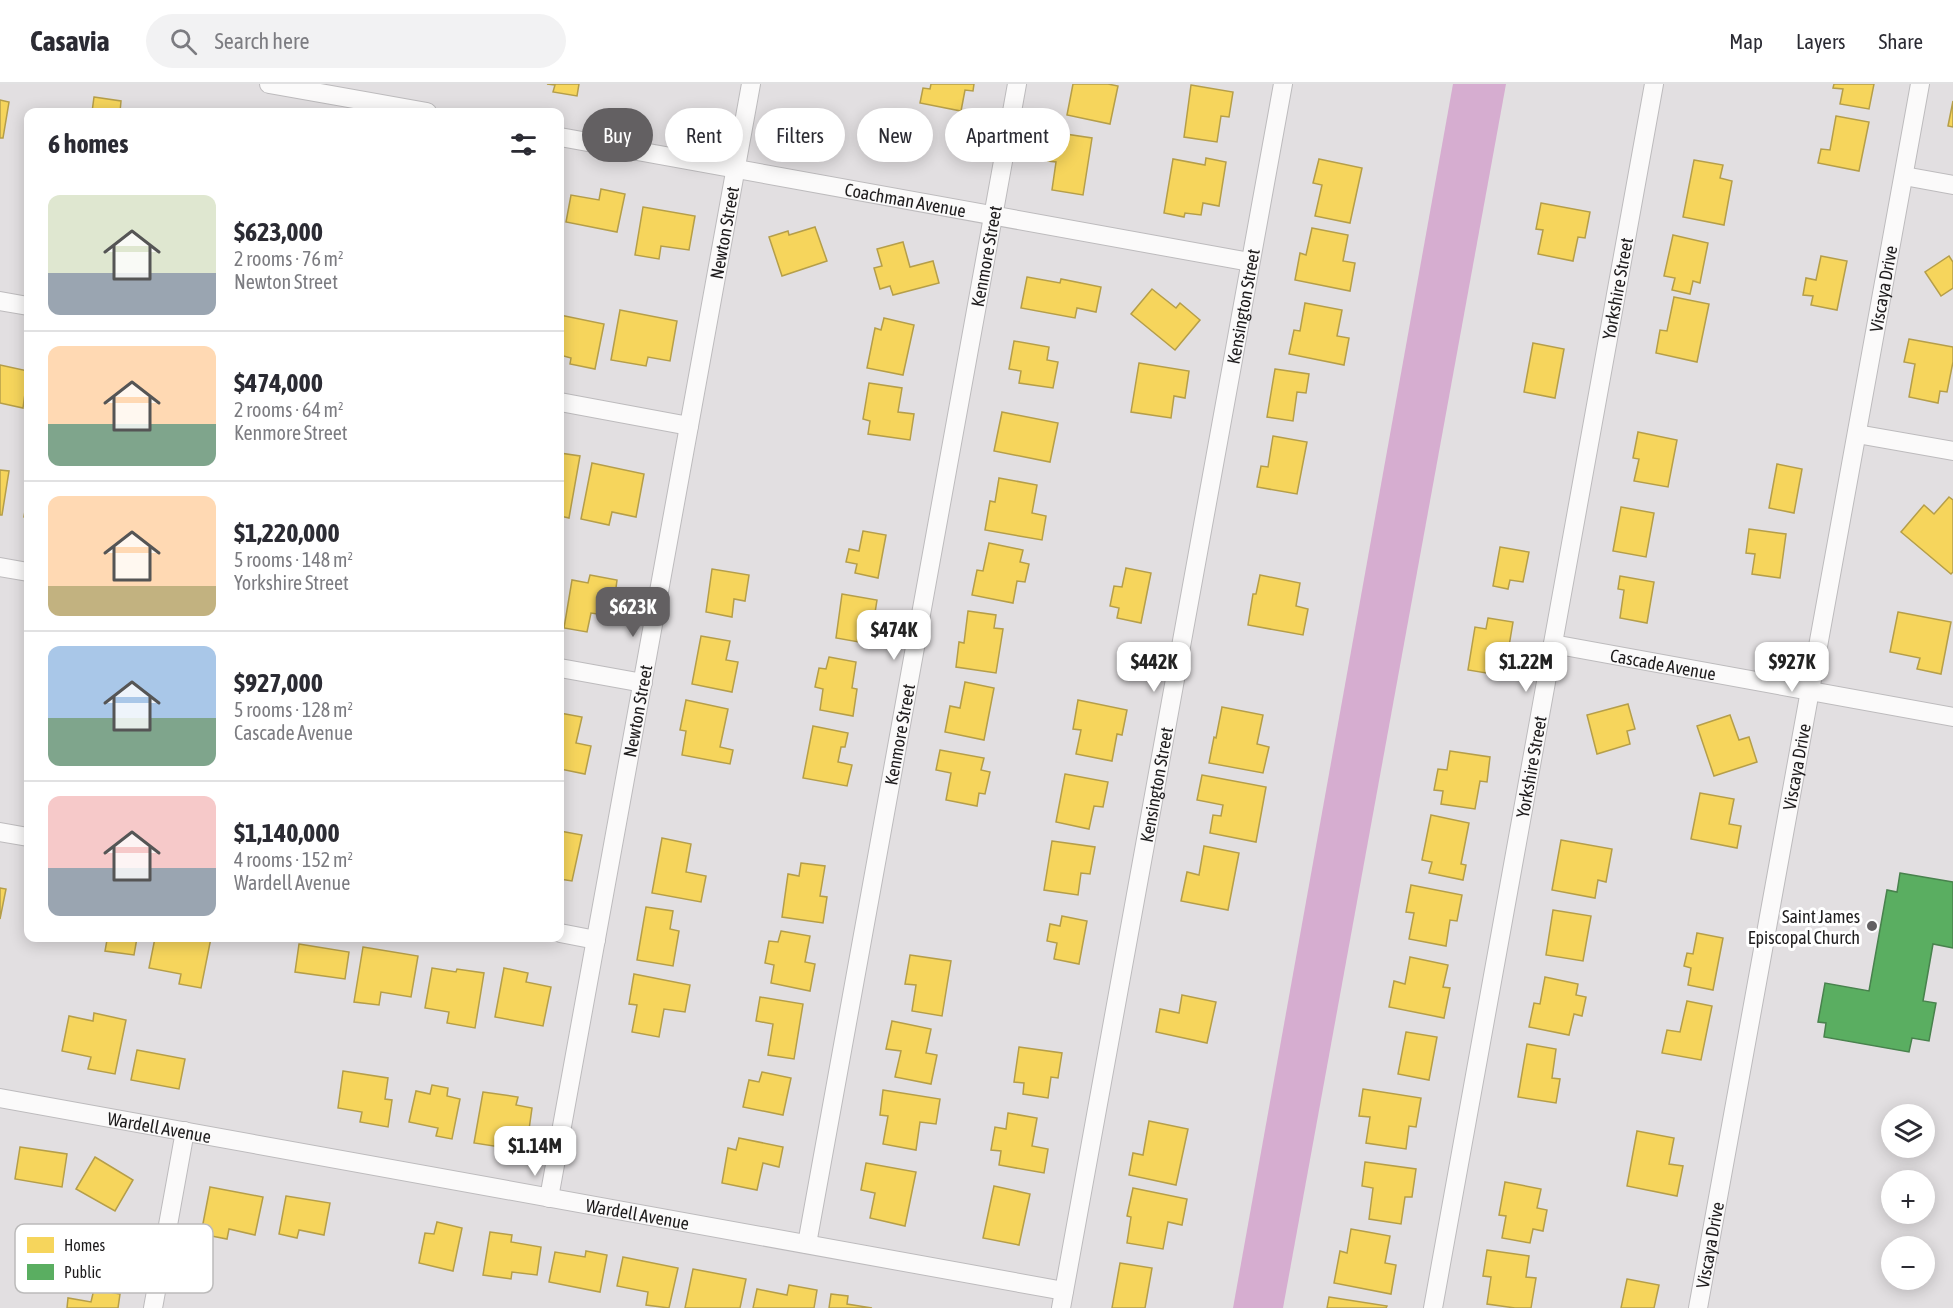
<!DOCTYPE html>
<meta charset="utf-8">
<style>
:root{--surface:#fff;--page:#f2f2f3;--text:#2b2b33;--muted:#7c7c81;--line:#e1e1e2;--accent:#636062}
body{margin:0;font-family:"Asap Condensed",sans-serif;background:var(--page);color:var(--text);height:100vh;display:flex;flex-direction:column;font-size:22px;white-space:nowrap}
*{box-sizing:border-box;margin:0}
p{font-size:20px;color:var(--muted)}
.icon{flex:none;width:33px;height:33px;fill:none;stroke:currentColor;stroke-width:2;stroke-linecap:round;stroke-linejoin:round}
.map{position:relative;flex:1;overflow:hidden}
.panel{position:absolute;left:24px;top:24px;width:540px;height:834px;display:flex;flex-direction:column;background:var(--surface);border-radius:12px;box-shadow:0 3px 15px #0003}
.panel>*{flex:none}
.top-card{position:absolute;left:582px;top:24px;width:570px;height:54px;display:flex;gap:12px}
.fabs{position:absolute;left:1881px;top:1020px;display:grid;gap:12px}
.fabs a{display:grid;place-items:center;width:54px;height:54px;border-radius:50%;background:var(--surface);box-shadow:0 3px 15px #0003;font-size:30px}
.price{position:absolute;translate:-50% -51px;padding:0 14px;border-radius:12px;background:#fff;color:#222;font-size:20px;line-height:39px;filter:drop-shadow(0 2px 3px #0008)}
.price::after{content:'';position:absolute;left:50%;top:36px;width:18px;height:14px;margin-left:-9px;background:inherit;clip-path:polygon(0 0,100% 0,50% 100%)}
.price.on{background:var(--accent);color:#fff}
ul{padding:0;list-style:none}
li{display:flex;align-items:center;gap:18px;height:150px;padding:0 24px}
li+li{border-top:2px solid var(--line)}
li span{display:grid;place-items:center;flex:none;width:168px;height:120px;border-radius:12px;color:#555}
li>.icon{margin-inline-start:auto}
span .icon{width:72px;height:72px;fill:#fffc;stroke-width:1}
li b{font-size:26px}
h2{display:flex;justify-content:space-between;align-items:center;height:72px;padding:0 24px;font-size:26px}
.tag{padding:0 21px;border-radius:27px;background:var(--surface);box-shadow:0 3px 15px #0003;font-size:21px;line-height:54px}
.tag.on{background:var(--accent);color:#fff}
header{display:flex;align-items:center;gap:36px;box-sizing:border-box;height:84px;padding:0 30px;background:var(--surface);border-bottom:2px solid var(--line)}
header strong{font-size:28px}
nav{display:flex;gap:33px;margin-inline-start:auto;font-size:21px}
.search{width:420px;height:54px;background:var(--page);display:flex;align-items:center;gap:15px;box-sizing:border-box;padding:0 21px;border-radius:33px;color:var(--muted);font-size:22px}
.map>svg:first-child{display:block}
.water{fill:#d6add0}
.homes{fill:#f6d55c;stroke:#b59e49;stroke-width:1.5}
.public{fill:#5aae61;stroke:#48824d;stroke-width:1.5}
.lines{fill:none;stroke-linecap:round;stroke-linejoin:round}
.minor-casing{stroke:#bdbbbd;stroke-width:20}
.minor{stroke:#fbfafa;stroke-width:18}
.poi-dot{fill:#636062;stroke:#fff;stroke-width:2}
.labels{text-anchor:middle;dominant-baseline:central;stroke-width:6;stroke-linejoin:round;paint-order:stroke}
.street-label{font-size:18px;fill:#1e1c1d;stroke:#fff}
.poi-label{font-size:18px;fill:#1e1c1d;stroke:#fff;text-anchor:end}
.key{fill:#fff;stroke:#bcbbbb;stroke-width:1.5}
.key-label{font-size:16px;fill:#1e1c1d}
</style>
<header>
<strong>Casavia</strong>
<div class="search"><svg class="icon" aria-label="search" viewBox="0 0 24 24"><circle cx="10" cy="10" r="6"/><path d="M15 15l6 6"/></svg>Search here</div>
<nav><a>Map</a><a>Layers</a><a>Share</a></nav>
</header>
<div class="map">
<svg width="1953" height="1224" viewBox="0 0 1953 1224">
<rect width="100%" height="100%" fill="#e2dfe1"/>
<path class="water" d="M1453 0H1506L1283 1224H1233Z"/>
<g class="homes">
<path d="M547 0H579L577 12 553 8 555 1Z"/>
<path d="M931 0H974L973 7 965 6 961 27 920 19 923 4 930 5Z"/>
<path d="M1073 0H1108L1118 2 1110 40 1067 31Z"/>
<path d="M1834 0H1874L1869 25 1840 20 1843 5 1833 4Z"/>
<path d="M1191 1 1233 8 1229 33 1221 32 1217 58 1184 53Z"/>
<path d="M94 13 121 17 120 28H92Z"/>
<path d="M0 16 9 18 3 54H0Z"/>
<path d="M1953 17V43L1948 42Z"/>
<path d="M1836 32 1869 38 1859 87 1818 79 1821 65 1830 66Z"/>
<path d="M1052 48 1092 54 1083 111 1052 106 1056 78 1048 77Z"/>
<path d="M1206 74 1226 78 1219 122 1203 119 1201 131 1185 129 1184 133 1164 129 1173 75 1205 81Z"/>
<path d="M1319 75 1362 84 1350 139 1315 132 1322 101 1313 99Z"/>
<path d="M1694 76 1723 81 1720 94 1732 97 1724 141 1683 133Z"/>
<path d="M601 105 625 110 617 148 566 138 571 111 599 116Z"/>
<path d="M1541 119 1590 128 1585 154 1578 153 1573 177 1538 170 1543 146 1536 145Z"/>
<path d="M643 123 695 132 689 166 661 162 659 175 635 171Z"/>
<path d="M815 143 827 177 782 192 769 153 788 147 789 151Z"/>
<path d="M1312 144 1348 151 1343 177 1355 179 1350 207 1295 196 1300 169 1306 171Z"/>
<path d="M1673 151 1708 159 1700 199 1693 197 1690 210 1672 206 1675 194 1664 192Z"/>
<path d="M903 158 910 183 933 177 939 199 893 211 890 202 880 205 874 184 882 182 877 165Z"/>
<path d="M1821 172 1847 177 1837 226 1811 221 1813 212 1803 211 1806 194 1816 196Z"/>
<path d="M1949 172 1953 178V204L1941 212 1925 188Z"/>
<path d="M1027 193 1060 199 1061 195 1101 203 1096 228 1077 224 1075 234 1021 224Z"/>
<path d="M1152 205 1176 224 1180 219 1200 236 1175 266 1131 230Z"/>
<path d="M1674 213 1709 220 1697 278 1656 269 1660 246 1667 247Z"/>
<path d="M1305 219 1342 226 1337 252 1349 254 1344 281 1289 270 1294 246 1300 247Z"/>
<path d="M620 226 677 237 670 277 648 273 646 282 611 276Z"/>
<path d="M560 231 604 240 595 285 570 280 571 274 560 271Z"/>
<path d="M884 234 914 241 903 291 867 284 875 244 881 246Z"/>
<path d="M1909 255 1953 263V278L1947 308 1940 307 1938 319 1909 313 1915 280 1904 278Z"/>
<path d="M1014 257 1049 263 1047 276 1058 278 1053 304 1019 299 1021 287 1009 285Z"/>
<path d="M1533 259 1564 265 1555 314 1524 308Z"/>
<path d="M1139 279 1189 287 1185 314 1174 312 1171 334 1131 328Z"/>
<path d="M0 281 28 287 23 324 0 319Z"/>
<path d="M1275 285 1309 290 1306 309 1297 308 1293 337 1267 333Z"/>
<path d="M869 299 902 304 898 328 914 330 910 356 868 350 870 337 863 335Z"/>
<path d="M1002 328 1058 339 1050 378 994 367Z"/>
<path d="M1638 348 1677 356 1668 403 1634 397 1639 375 1633 374Z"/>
<path d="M1273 352 1307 358 1297 410 1257 403 1261 382 1268 383Z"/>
<path d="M560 369 580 372 569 434 560 432Z"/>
<path d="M592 379 644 390 636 433 612 428 609 441 581 435Z"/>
<path d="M1777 380 1802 385 1794 429 1769 424Z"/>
<path d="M0 386 9 387 2 431H0Z"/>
<path d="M999 394 1037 401 1032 429 1046 432 1042 456 985 446 990 417 995 418Z"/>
<path d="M28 409V434L24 433Z"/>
<path d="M1949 413 1953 416V488L1951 490 1901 448 1924 421 1934 430Z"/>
<path d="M1621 423 1654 429 1646 473 1613 467Z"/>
<path d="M1749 445 1786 450 1780 494 1752 490 1755 470 1746 469Z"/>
<path d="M863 447 886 451 878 494 855 489 857 480 846 478 849 465 859 467Z"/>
<path d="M989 459 1023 466 1020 478 1029 480 1025 498 1017 497 1013 519 972 511 977 486 983 487Z"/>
<path d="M1500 463 1529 468 1523 498 1510 496 1508 505 1493 502Z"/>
<path d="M1126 484 1151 489 1141 539 1117 534 1119 524 1110 522 1114 502 1122 503Z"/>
<path d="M712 485 749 491 745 517 734 515 732 533 706 528Z"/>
<path d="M590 491 617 496 616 504 629 506 625 534 591 529 587 548 564 544 572 496 588 499Z"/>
<path d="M1260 491 1300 499 1296 522 1308 525 1303 551 1248 541 1253 510H1256Z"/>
<path d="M1620 492 1654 498 1647 539 1620 534 1624 506 1618 505Z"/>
<path d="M842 510 877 516 870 560 836 554Z"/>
<path d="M968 527 996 531 994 544 1003 545 996 589 956 583 959 558 964 559Z"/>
<path d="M1898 528 1951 538 1941 590 1917 585 1920 574 1890 568Z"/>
<path d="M1488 534 1513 538 1504 592 1468 586 1475 543 1486 545Z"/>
<path d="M701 552 730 557 726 576 738 578 732 608 692 600Z"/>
<path d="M829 573 856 578 852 604 857 605 853 632 820 626 823 605 815 603 819 584 826 585Z"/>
<path d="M965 598 994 604 984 656 945 648 950 622 960 624Z"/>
<path d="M686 616 728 625 720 663 733 666 730 680 682 671 686 647 680 646Z"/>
<path d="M1078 616 1127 626 1122 651 1117 650 1112 677 1076 670 1081 646 1073 645Z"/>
<path d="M1628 620 1635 645 1627 647 1630 660 1597 670 1587 631Z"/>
<path d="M1222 623 1263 631 1257 660 1269 663 1263 689 1209 679 1214 653 1216 654Z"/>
<path d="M560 629 582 633 576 659 591 662 585 690 560 685Z"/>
<path d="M1730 631 1739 656 1749 653 1757 678 1714 692 1697 642Z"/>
<path d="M813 642 848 649 845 663H841L838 678 852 681 847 702 803 694Z"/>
<path d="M940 666 984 674 981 686 990 688 985 710 979 709 977 722 946 716 951 689 936 686Z"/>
<path d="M1450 667 1490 673 1487 698 1480 697 1475 725 1441 720 1443 707 1434 706 1438 685 1447 686Z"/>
<path d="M1065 690 1108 698 1103 723 1094 722 1089 745 1056 738Z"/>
<path d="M1202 691 1266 703 1256 758 1210 749 1213 731 1221 732 1223 721 1197 716Z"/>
<path d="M1700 709 1734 715 1729 740 1741 742 1737 764 1691 755Z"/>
<path d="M1431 731 1469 739 1461 780 1466 781 1463 796 1429 789 1432 778 1422 776Z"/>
<path d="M560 747 582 751 572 797 560 795Z"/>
<path d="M662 754 691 760 686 788 706 792 701 818 652 809Z"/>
<path d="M1561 756 1612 765 1606 798 1598 796 1595 814 1552 806Z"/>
<path d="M1052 757 1095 763 1090 790 1081 789 1078 811 1044 806Z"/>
<path d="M1204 762 1239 769 1228 826 1181 817 1187 788 1199 791Z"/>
<path d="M801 779 825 782 820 812 827 813 823 839 782 833 788 790 799 792Z"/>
<path d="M1411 801 1462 811 1457 837 1450 836 1446 862 1409 855 1414 829 1406 828Z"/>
<path d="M0 804 6 805 0 835Z"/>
<path d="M646 823 673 827 670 845 679 847 673 882 637 876Z"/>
<path d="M1553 826 1591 832 1583 877 1546 871Z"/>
<path d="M1062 832 1087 837 1079 880 1054 875 1057 859 1047 857 1050 840 1060 842Z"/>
<path d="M781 847 810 852 805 878 815 880 810 907 771 899 774 881 765 879 769 857 778 858Z"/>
<path d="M1697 849 1723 854 1713 906 1688 901 1691 884 1684 882 1687 869 1693 870Z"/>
<path d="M91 854H137L134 871 105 867 107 856Z"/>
<path d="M155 854H211L201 904 179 900 181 890 149 884Z"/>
<path d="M299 860 349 868 345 895 295 888Z"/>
<path d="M363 863 418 872 411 913 381 908 379 921 354 918Z"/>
<path d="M910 871 951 877 942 932 912 927 916 901 905 900Z"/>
<path d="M1410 873 1448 881 1443 903 1450 904 1444 934 1389 923 1394 897 1405 900Z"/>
<path d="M432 884 456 888 457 885 484 889 475 944 447 939 449 928 425 924Z"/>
<path d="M504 884 528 889 526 898 551 903 543 942 495 933Z"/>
<path d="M634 890 690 901 685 928 664 925 659 953 632 948 637 921 629 920Z"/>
<path d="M1545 893 1578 900 1576 911 1586 913 1582 932 1574 930 1569 951 1529 943 1534 919 1540 920Z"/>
<path d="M1182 911 1216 918 1207 959 1156 948 1160 925 1179 929Z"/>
<path d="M760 913 803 920 794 975 768 971 773 940 756 937Z"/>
<path d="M1687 917 1712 922 1701 976 1662 969 1667 946 1680 948Z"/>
<path d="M94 929 126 936 115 990 88 985 91 973 62 967 69 932 93 937Z"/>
<path d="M892 937 931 945 926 969 937 971 931 1000 895 993 901 967 886 965Z"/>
<path d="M1406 948 1437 953 1429 996 1398 990Z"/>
<path d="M1527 960 1556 965 1552 994 1560 995 1556 1019 1518 1013Z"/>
<path d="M1019 963 1062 969 1058 994 1051 993 1048 1014 1023 1010 1024 999 1014 998Z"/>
<path d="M137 966 185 975 179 1005 131 996Z"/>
<path d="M343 987 388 994 385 1015 392 1016 388 1043 360 1038 362 1028 338 1024Z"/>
<path d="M762 988 791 994 783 1031 743 1023 749 996 759 998Z"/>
<path d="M432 1001 448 1004 447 1012 460 1015 452 1055 436 1052 438 1044 409 1038 416 1007 430 1010Z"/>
<path d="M1363 1005 1421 1014 1416 1043 1409 1042 1406 1065 1366 1059 1370 1033 1359 1032Z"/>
<path d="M883 1006 940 1015 936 1040 920 1038 916 1066 883 1060 888 1032 880 1031Z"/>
<path d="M483 1008 518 1013 516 1021 532 1024 526 1067 474 1059Z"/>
<path d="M1008 1029 1037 1034 1032 1062 1048 1065 1044 1089 999 1081 1001 1067 991 1066 995 1043 1006 1045Z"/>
<path d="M1149 1037 1188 1045 1176 1101 1129 1091 1133 1069 1143 1071Z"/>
<path d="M1637 1047 1674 1054 1669 1080 1683 1082 1677 1112 1627 1102Z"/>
<path d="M739 1054 783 1063 779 1083 763 1079 757 1106 722 1099 728 1064 736 1066Z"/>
<path d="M20 1063 67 1070 62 1103 15 1095Z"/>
<path d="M95 1073 133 1096 115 1127 76 1105Z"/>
<path d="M1365 1078 1416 1085 1412 1113H1405L1401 1140 1369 1135 1373 1104 1362 1102Z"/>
<path d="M866 1079 916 1088 905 1142 870 1134 875 1109 861 1106Z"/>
<path d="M1505 1098 1541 1105 1537 1124 1547 1126 1543 1147 1533 1145 1530 1159 1502 1154 1506 1132 1499 1131Z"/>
<path d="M994 1102 1030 1110 1019 1161 983 1154Z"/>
<path d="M210 1103 263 1113 255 1151 229 1145 227 1155 201 1150Z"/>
<path d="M1133 1104 1187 1115 1182 1141 1168 1138 1163 1165 1127 1159 1131 1133 1127 1132Z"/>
<path d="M286 1112 330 1119 324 1151 299 1146 297 1154 279 1150Z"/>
<path d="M437 1138 462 1144 453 1187 419 1179 425 1149 434 1150Z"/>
<path d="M1351 1145 1390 1152 1385 1179 1396 1181 1391 1210 1334 1199 1340 1167 1347 1169Z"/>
<path d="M490 1148 512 1151 511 1158 541 1163 537 1191 512 1188 511 1195 483 1191Z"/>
<path d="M1487 1166 1529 1172 1526 1193 1536 1194 1531 1224H1515L1487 1220 1491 1193 1483 1192Z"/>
<path d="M586 1167 607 1171 600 1208 549 1198 555 1168 585 1173Z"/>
<path d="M623 1173 678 1184 669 1224 646 1221 648 1208 617 1202Z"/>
<path d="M1120 1179 1152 1184 1145 1224H1112Z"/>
<path d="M693 1185 746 1195 740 1224H685Z"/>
<path d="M1627 1195 1659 1201 1654 1224H1621Z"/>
<path d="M789 1201 817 1206 814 1224H753L757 1205 787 1211Z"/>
<path d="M94 1205 120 1210 118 1224H67L68 1214 91 1218Z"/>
<path d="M831 1210 848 1212 847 1220 872 1224H829Z"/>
<path d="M1329 1213 1387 1222 1386 1224H1327Z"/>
</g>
<path class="public" d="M1900 789 1953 798V864L1933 860 1923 917 1936 919 1929 957 1912 954 1909 968 1824 953 1826 939 1818 938 1825 899 1869 907 1887 806 1897 808Z"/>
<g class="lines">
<defs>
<g id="minor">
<path d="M269 0 427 28"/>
<path id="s1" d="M560 53 1250 178"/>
<path d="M1904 92 1953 101"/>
<path d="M0 217 28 222"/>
<path d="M560 318 689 342"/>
<path d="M1857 350 1953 367"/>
<path d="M0 483 28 488"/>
<path id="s2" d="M1553 560 1953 633"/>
<path d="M560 584 643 599"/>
<path d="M0 748 28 753"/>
<path d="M560 849 596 856"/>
<path id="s3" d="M0 1014 1064 1207"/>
<path id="s4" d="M549 1114 751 0"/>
<path id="s5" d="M807 1160 1017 0"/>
<path d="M153 1224 185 1047"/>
<path id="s6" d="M1061 1224 1283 0"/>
<path id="s7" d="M1433 1224 1654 0"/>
<path id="s8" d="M1698 1224 1920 0"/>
</g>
</defs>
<use href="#minor" class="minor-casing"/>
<use href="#minor" class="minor"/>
</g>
<circle class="poi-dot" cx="1872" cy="842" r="6"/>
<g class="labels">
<g class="street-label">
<text stroke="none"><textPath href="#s1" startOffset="351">Coachman Avenue</textPath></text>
<text stroke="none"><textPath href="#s4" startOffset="981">Newton Street</textPath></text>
<text stroke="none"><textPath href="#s5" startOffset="1004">Kenmore Street</textPath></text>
<text stroke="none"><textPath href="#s7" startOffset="1036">Yorkshire Street</textPath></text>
<text stroke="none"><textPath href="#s8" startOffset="1036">Viscaya Drive</textPath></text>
<text stroke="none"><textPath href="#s6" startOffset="1018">Kensington Street</textPath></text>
<text stroke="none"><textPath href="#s2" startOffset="112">Cascade Avenue</textPath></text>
<text stroke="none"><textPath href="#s4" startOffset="495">Newton Street</textPath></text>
<text stroke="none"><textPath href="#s5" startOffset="518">Kenmore Street</textPath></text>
<text stroke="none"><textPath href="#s7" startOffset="550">Yorkshire Street</textPath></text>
<text stroke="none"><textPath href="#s8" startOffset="550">Viscaya Drive</textPath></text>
<text stroke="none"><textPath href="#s6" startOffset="532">Kensington Street</textPath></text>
<text stroke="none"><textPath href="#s3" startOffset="162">Wardell Avenue</textPath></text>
<text stroke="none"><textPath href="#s3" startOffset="648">Wardell Avenue</textPath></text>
<text stroke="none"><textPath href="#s8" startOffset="64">Viscaya Drive</textPath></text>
</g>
<g class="poi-label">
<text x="1860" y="832">Saint James<tspan x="1860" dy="21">Episcopal Church</tspan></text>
</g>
</g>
<rect x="15" y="1140" width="198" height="69" rx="9" class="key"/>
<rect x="27" y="1153" width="27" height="16" fill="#f6d55c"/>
<rect x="27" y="1180" width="27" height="16" fill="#5aae61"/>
<g class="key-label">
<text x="64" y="1167">Homes</text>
<text x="64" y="1194">Public</text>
</g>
</svg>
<div class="fabs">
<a><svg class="icon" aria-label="layers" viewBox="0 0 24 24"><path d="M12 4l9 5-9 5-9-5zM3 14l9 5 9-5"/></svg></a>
<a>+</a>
<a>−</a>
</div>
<b class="price on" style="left:633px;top:554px">$623K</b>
<b class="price" style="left:894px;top:577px">$474K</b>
<b class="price" style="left:1154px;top:609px">$442K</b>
<b class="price" style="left:1526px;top:609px">$1.22M</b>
<b class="price" style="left:1792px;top:609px">$927K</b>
<b class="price" style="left:535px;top:1093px">$1.14M</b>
<div class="top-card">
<a class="tag on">Buy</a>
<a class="tag">Rent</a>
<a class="tag">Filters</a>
<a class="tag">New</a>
<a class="tag">Apartment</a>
</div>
<section class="panel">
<h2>6 homes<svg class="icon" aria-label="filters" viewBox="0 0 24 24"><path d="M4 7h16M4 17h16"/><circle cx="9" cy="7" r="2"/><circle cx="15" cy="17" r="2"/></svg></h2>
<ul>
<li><span style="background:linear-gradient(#dfe7d0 65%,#9aa5b1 0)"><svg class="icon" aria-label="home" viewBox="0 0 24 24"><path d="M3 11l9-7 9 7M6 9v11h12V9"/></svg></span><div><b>$623,000</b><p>2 rooms · 76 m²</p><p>Newton Street</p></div></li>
<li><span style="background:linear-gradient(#ffd9b3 65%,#7fa58c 0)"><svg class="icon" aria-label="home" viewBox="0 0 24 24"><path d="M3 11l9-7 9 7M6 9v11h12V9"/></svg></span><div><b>$474,000</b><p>2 rooms · 64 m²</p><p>Kenmore Street</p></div></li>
<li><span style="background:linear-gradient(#ffd9b3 75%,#c2b280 0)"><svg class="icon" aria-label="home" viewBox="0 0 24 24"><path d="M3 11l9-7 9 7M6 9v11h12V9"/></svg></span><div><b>$1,220,000</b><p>5 rooms · 148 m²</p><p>Yorkshire Street</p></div></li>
<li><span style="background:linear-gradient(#a9c7e8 60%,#7fa58c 0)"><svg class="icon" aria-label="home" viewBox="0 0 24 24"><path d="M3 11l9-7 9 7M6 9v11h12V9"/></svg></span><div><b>$927,000</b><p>5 rooms · 128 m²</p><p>Cascade Avenue</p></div></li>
<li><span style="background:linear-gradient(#f6c9c9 60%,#9aa5b1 0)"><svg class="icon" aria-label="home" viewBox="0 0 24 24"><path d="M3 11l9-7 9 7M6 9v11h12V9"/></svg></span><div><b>$1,140,000</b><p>4 rooms · 152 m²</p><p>Wardell Avenue</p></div></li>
</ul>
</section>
</div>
